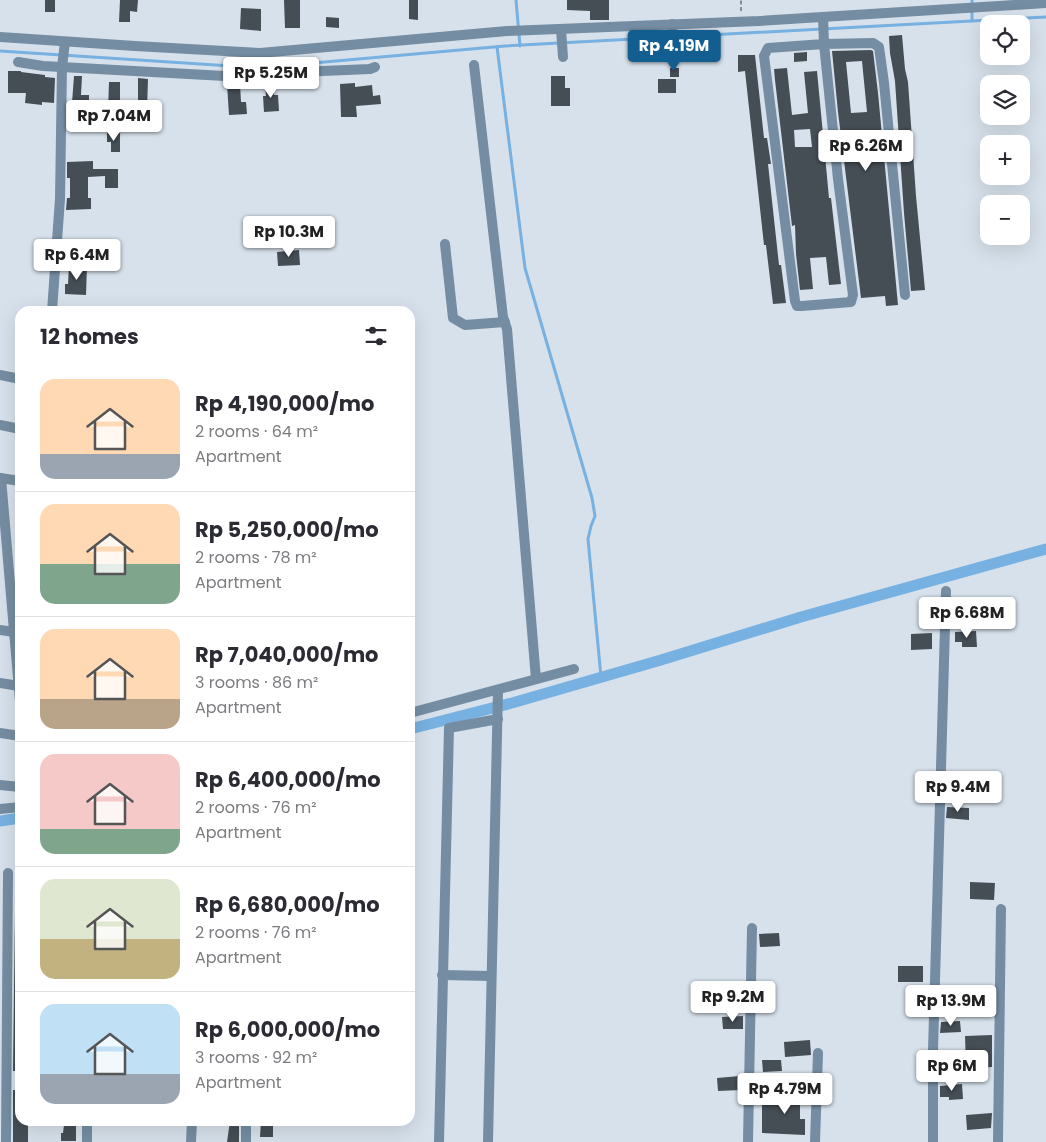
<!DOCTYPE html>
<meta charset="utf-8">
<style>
:root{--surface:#fff;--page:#f7f7f7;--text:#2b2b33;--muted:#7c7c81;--line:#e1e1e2;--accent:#125e91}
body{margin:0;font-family:Poppins,sans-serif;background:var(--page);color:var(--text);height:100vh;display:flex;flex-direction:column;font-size:19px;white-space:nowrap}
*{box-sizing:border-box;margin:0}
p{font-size:16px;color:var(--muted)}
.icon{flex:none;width:28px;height:28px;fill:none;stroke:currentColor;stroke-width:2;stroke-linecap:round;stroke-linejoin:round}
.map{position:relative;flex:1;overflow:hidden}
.side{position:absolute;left:15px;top:306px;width:400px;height:820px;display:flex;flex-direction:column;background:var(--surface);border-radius:15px;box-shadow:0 5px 20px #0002}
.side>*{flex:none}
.buttons{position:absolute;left:980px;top:15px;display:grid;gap:10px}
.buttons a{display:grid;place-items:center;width:50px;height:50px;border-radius:10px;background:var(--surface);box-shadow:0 5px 20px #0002;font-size:25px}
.price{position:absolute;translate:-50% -42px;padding:0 11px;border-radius:5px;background:#fff;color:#222;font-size:16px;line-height:32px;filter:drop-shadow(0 1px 2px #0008)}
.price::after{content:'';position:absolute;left:50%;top:30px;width:15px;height:11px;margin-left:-8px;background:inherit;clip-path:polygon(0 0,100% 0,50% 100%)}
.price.current{background:var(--accent);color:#fff}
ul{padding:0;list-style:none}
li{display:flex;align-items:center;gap:15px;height:125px;padding:0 25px}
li+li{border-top:1px solid var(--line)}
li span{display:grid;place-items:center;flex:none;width:140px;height:100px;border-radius:15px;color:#555}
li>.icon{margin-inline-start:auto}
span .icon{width:60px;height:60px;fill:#fffc;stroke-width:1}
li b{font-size:21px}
h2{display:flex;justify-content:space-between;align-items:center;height:60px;padding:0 25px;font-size:21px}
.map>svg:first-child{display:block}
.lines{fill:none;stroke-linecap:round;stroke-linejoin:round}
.stream{stroke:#77b1e1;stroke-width:3}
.canal{stroke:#77b1e1;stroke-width:11}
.building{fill:#454d55;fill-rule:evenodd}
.path{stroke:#858c93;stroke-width:2;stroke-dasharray:4 2.5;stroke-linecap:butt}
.street{stroke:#758da2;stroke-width:10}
</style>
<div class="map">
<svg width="1046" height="1142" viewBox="0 0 1046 1142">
<rect width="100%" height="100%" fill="#d7e1eb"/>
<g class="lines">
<g class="stream">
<path d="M516 0 520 46"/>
<path d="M972 21V0"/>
<path d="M497 47 525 268 592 498 595 516 591 526 588 539 601 677"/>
<path d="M0 51 231 66 302 64 505 46 1046 17"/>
</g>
<g class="canal">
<path d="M410 729 512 703 661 660 801 617 1046 549"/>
<path d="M0 821 20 818"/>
</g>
</g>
<g class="building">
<rect x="45" y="0" width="10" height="12"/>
<path d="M120 0H138L137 12 130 11V22H119Z"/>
<path d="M284 0H300V28H285Z"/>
<path d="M409 0H418V20L409 19Z"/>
<path d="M567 0H609V20H590V11L567 10Z"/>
<path d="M241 8 261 9V31L240 29Z"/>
<path d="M326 17 339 18V28L326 27Z"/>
<path d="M902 35 905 69 908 82 916 196 925 290 911 291 904 213 895 81 890 53 889 36Z"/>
<path d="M871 50 873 51 878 93 898 305 886 306 885 296 861 298 838 112 832 51ZM862 61 867 112 851 113 846 62Z"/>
<path d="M807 52V61L794 62V53Z"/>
<path d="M738 55H755L764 138H767L771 164H768L779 265H781L786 303 773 304 766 245H764L745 71 738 72Z"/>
<rect x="670" y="68" width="9" height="9"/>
<path d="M787 68 792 115 808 113 804 72 817 71 829 198H831L841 284 829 285 826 257 810 258 813 289 800 290 796 254 795 225 792 226 775 80 774 69ZM810 129 812 147H795L794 130Z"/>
<path d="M8 71H21V72L45 75V77L55 78 54 103 42 102V105L25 103 26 93H8Z"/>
<path d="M74 76H82L81 95H89V104L72 103Z"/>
<path d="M551 76H565V88H570V106H551Z"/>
<path d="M138 78 148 79 147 110 108 111 109 82H120V100H138Z"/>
<rect x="658" y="79" width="18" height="14"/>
<path d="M274 82V95H278L279 111 264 112 263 96H266L265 83Z"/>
<path d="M240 83 241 102H246L247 114 229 115 227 84Z"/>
<path d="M355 83V87L372 85 373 96 380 95 381 104 356 106 357 117H341L340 84Z"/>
<path d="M107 133H120V152H111V142H107Z"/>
<path d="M93 161V169H118V188H105V176L88 177V198H91V209L66 210 67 198H70V178H67V162Z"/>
<rect x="63" y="249" width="10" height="10"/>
<path d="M299 250 300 265 278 266 277 252Z"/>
<path d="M69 265 87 266 86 295 65 294V284H68Z"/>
<path d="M976 631 977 647H962V642H955V632Z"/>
<path d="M932 633V649L911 650V634Z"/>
<path d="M947 807 969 808V820L946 818Z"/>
<path d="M970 882 995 883 994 900 970 899Z"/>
<path d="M15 913H20V1071H13Z"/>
<path d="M779 933 780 946 760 947 759 934Z"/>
<rect x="898" y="966" width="25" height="16"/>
<path d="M743 1016V1029H723L722 1017Z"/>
<path d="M960 1021 961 1032 940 1033 941 1022Z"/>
<path d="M992 1035V1067L966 1068 965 1036Z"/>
<path d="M810 1040 811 1055 785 1057 784 1042Z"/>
<path d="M762 1060H781L782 1071 763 1072Z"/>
<path d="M740 1076 741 1090 718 1091 717 1078Z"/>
<path d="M962 1084 963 1099 949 1100V1097H940V1086Z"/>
<path d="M13 1090H20V1121H28V1142H13Z"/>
<path d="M806 1090 807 1103H800V1119H805V1135L762 1133V1103H784V1091Z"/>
<path d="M992 1113 991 1128 967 1130 966 1115Z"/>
<path d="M230 1121H239V1142H227Z"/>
<path d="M261 1121H273V1137H260Z"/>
<path d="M66 1122H76V1141H61V1133H63L64 1125H66Z"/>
</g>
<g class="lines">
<path class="path" d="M741 11V0"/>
<g class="street">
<path d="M823 17 824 44 838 179 853 295 851 302 802 306H797L795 301 764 56 768 48 824 44 873 43 879 47 884 83 905 295"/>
<path d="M672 24 673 48"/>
<path d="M561 29 563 57"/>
<path d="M0 37 135 46 260 53 507 31 759 21 1046 3"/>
<path d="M18 62 43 66 225 76H261L299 72 370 69 375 67"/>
<path d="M474 65 503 317 507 329 536 679"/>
<path d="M445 244 453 318 465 325 505 322"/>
<path d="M52 311 60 199 62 67 65 42"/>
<path d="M0 375 20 379"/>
<path d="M0 425 20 429"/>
<path d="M0 478 20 481"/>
<path d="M1 478 20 701"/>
<path d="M0 630 14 632"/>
<path d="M0 683 19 686"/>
<path d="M410 713 574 669"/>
<path d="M0 733 20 736"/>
<path d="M0 785 20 787"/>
<path d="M0 809 20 807"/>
<path d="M442 975 491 976"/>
<path d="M6 1142 8 873"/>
<path d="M87 1142V1121"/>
<path d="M191 1142 192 1121"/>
<path d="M246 1142V1121"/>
<path d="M439 1142 449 728 498 719"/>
<path d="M488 1142 498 690"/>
<path d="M748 1142 752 928"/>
<path d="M815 1142 818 1053"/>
<path d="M933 1142V1051L946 591"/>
<path d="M998 1142 1001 909"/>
</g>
</g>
</svg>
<div class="buttons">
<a><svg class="icon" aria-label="locate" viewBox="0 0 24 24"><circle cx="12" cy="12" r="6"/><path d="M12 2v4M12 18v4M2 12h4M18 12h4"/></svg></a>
<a><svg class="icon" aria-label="layers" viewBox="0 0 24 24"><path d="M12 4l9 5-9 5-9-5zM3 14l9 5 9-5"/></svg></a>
<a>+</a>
<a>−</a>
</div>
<b class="price current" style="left:674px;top:72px">Rp 4.19M</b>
<b class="price" style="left:271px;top:99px">Rp 5.25M</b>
<b class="price" style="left:114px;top:142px">Rp 7.04M</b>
<b class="price" style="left:866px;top:172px">Rp 6.26M</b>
<b class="price" style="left:289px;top:258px">Rp 10.3M</b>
<b class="price" style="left:77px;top:281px">Rp 6.4M</b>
<b class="price" style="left:967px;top:639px">Rp 6.68M</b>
<b class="price" style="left:958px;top:813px">Rp 9.4M</b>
<b class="price" style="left:733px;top:1023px">Rp 9.2M</b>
<b class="price" style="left:951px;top:1027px">Rp 13.9M</b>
<b class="price" style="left:952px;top:1092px">Rp 6M</b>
<b class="price" style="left:785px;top:1115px">Rp 4.79M</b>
<section class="side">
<h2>12 homes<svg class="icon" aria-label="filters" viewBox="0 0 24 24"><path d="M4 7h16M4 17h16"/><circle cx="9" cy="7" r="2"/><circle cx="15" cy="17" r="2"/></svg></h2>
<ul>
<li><span style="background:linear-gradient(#ffd9b3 75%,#9aa5b1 0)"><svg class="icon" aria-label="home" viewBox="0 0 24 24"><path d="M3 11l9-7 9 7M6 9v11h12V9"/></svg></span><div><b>Rp 4,190,000/mo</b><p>2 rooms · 64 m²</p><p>Apartment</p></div></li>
<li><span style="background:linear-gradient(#ffd9b3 60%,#7fa58c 0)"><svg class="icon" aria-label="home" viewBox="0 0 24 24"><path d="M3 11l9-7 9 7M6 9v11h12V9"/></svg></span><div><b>Rp 5,250,000/mo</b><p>2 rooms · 78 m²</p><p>Apartment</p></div></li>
<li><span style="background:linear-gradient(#ffd9b3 70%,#b9a48a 0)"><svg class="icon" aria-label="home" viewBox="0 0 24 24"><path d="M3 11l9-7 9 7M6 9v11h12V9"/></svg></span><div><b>Rp 7,040,000/mo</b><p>3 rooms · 86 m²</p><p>Apartment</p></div></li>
<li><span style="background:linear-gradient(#f6c9c9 75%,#7fa58c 0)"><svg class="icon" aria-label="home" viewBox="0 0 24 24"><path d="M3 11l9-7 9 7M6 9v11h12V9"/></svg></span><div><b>Rp 6,400,000/mo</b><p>2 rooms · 76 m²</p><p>Apartment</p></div></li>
<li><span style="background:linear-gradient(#dfe7d0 60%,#c2b280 0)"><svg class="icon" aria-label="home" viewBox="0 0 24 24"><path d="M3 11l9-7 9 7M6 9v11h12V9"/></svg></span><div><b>Rp 6,680,000/mo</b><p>2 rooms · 76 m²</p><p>Apartment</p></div></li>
<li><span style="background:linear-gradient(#bfe0f5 70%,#9aa5b1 0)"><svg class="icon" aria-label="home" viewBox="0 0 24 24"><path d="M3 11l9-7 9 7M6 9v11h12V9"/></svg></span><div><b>Rp 6,000,000/mo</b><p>3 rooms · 92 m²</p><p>Apartment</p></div></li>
</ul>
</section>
</div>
